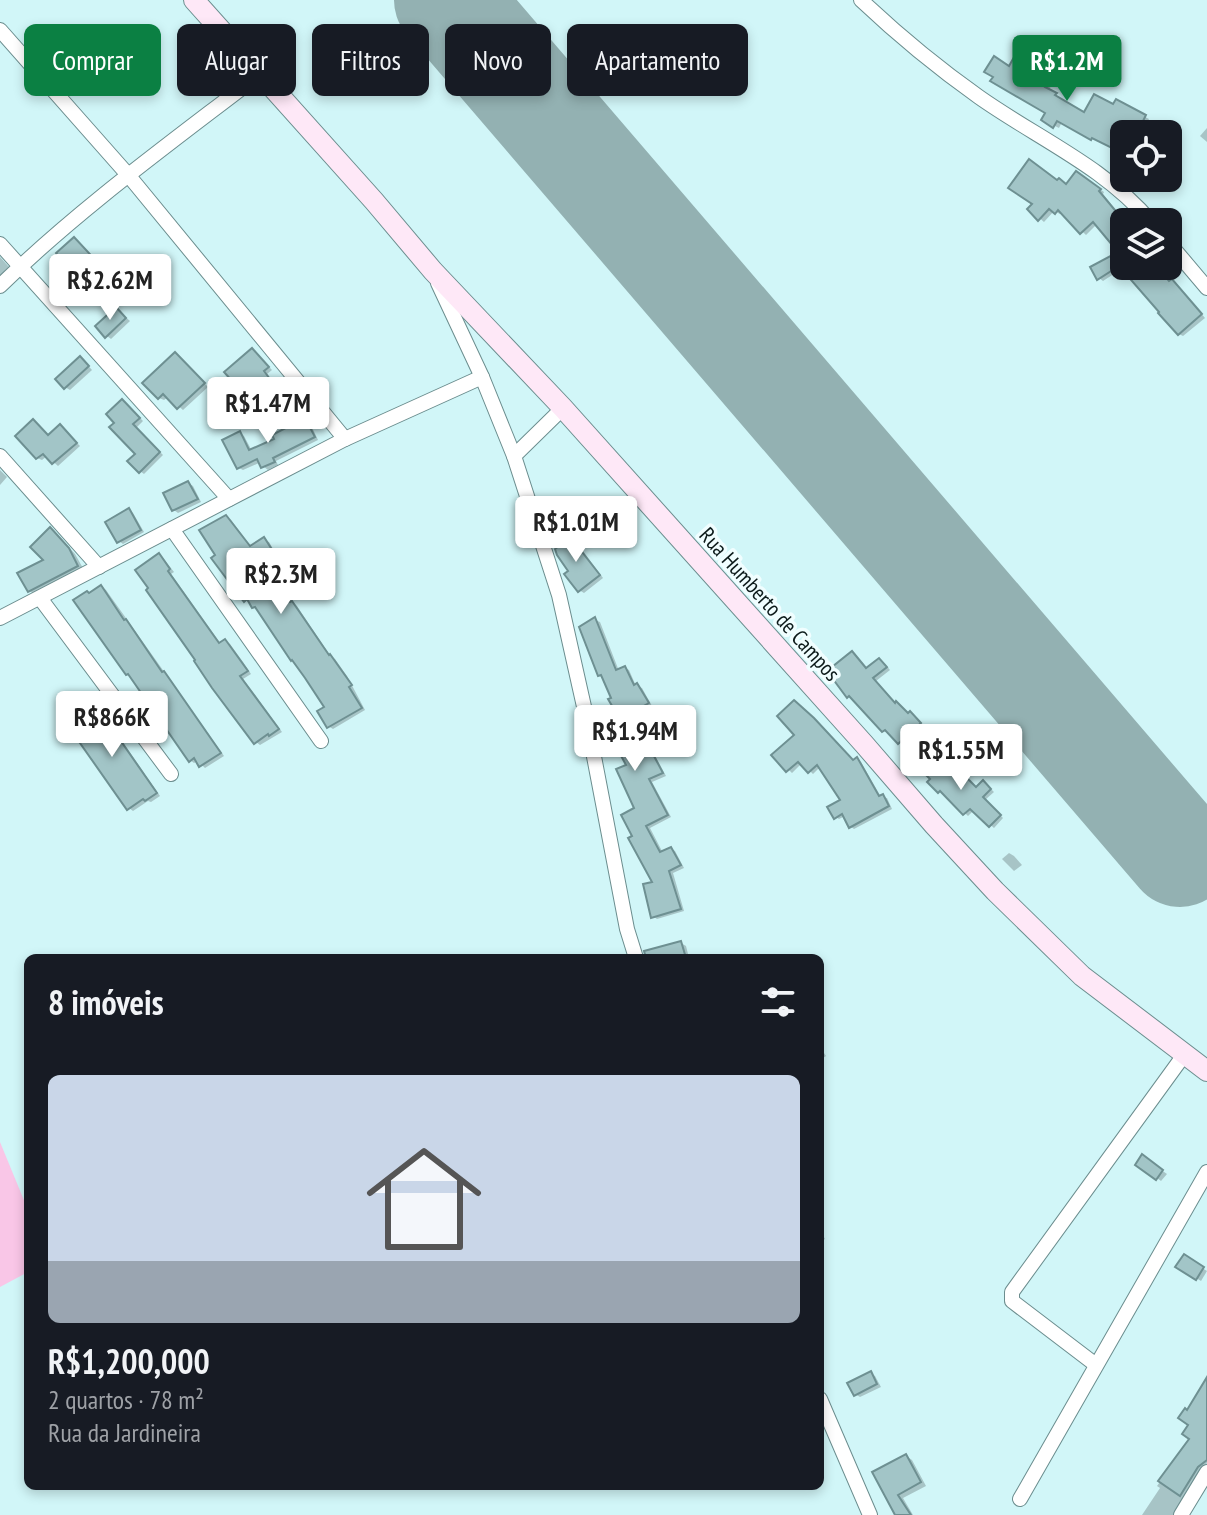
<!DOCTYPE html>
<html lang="pt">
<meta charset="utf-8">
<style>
:root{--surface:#171b24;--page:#20242c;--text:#f1f3f6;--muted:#9ea1a6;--line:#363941;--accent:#0b8043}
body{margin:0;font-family:"PT Sans Narrow",sans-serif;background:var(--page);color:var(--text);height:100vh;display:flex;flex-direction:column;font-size:30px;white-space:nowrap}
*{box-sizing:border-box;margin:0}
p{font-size:26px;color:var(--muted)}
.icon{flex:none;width:44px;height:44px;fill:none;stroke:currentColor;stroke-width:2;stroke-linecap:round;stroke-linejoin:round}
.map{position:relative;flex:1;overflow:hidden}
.side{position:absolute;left:24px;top:954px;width:800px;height:536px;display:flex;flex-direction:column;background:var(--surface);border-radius:12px;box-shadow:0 4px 12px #0003}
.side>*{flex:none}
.banner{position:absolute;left:24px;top:24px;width:800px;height:72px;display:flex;gap:16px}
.fabs{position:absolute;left:1110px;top:120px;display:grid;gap:16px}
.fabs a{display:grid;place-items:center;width:72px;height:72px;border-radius:12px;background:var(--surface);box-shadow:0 4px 12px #0003;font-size:40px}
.price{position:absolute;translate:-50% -68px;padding:0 18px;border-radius:8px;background:#fff;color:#222;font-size:26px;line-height:52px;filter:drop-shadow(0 2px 4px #0008)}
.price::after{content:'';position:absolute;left:50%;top:48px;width:24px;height:18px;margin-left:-12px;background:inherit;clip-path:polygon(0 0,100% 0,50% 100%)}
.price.on{background:var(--accent);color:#fff}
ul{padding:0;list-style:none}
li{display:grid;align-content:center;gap:16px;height:424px;padding:0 24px}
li+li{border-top:2px solid var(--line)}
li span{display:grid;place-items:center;height:248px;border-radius:12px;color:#555}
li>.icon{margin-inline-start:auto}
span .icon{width:144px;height:144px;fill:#fffc;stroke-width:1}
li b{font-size:34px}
h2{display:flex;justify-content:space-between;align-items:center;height:96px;padding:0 24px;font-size:34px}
.chip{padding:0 28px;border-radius:12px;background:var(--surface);box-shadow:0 4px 12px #0003;font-size:28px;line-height:72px}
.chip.on{background:var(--accent);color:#fff}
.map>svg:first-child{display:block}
.green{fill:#f9c6e7}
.shadow{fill:#0003}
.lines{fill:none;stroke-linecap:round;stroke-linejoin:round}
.runway{stroke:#93b1b2;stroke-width:106}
.building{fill:#a2c5c7;stroke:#6e9092;stroke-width:2}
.street-casing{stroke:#6b8d8e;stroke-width:16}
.secondary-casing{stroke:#6b8d8e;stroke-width:22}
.street{stroke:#fff;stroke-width:14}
.secondary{stroke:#fee8f7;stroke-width:20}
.labels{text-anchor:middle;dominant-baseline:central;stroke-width:7;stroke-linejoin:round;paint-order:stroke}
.street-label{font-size:22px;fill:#0d1b1b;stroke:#f0feff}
</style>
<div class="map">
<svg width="1207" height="1515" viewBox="0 0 1207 1515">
<rect width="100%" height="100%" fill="#d1f6f8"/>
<path class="green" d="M0 1142 28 1210V1272L0 1287Z"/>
<g class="shadow">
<path d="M1056 73 1059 74 1048 91 1060 98 1059 100 1085 115 1114 107 1117 102 1149 119 1144 129 1155 134H1124V154L1062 122 1059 128 1043 120 1048 112 1038 94 1042 96Z"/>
<path d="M1207 128V142L1200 136Z"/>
<path d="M1168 141 1175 145 1168 153Z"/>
<path d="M1081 176 1104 192 1103 194 1126 222H1124V266H1157L1171 282 1176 284 1205 318 1183 336 1179 334 1123 268 1103 281 1099 278 1121 252 1097 224 1086 235 1062 212 1060 214 1054 211 1044 222 1029 209 1058 182 1067 186Z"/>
<path d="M75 240 79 242 117 283 102 297 90 288 93 285 74 264 72 266 67 263Z"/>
<path d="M0 257 10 268 0 276Z"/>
<path d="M116 309 130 321 111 339 107 336Z"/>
<path d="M253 350 272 370 267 374 276 386 255 402 251 399Z"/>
<path d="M179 357 208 387 183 410 168 397 164 400 159 398 145 383Z"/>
<path d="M85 362 92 370 70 390 65 387Z"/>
<path d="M123 401 143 421 136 428 163 455 144 474 140 471 137 454 117 423Z"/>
<path d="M33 421 49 436 60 426 80 446 58 466 47 456 42 460 37 458Z"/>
<path d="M305 421 310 423 318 440 276 461 278 465 268 470 259 463 243 470 239 468 240 433 244 436 252 451 276 440Z"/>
<path d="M0 470 7 477 0 485Z"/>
<path d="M188 483 193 486 201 502 178 513 174 510Z"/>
<path d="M129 510 133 513 144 532 123 544 119 541Z"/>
<path d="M226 517 231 520 252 548 264 540 269 542 279 559 268 566 293 603 297 606 331 657 335 659 347 676 365 710 333 729 328 726 327 708 259 609 245 600 217 556Z"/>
<path d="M51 530 57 534 75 554 84 570 36 595 29 591 46 560Z"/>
<path d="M574 538 579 540 585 549 583 551 603 578 584 593 579 590 571 572Z"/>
<path d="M159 556 163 558 174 572 171 574 221 644 226 642 230 644 243 662 251 674 243 679 282 732 260 745 256 742 151 588Z"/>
<path d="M102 587 106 590 224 756 205 768 198 761 194 763 190 760 132 677 127 674 91 595Z"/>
<path d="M595 620 600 622 619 671 625 668 629 670 636 686 642 688 652 706 634 716 666 776 652 782 671 817 650 828 663 853 671 849 675 851 684 868 673 873 684 911 657 919 653 916 655 884 635 837 637 809 618 712 604 677 599 674Z"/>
<path d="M852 653 868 669 879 660 884 663 890 670 876 681 895 703 909 715 910 713 915 716 924 726 903 745 889 732 888 733 884 731 848 696Z"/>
<path d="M93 711 100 718 102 717 107 719 160 796 151 802 148 801 133 811 129 808Z"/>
<path d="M774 755 854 761 857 759 861 762 881 797 887 798 892 809 854 829 850 826 845 816 839 819 836 817 842 801 820 767 813 774 802 763 792 773Z"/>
<path d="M942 770 961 776 977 789 983 783 987 785 994 792 985 800 1003 818 994 828 974 810 968 816 965 813 939 791Z"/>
<path d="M1009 853 1014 856 1022 865 1014 871 1002 859Z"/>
<path d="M681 943 686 946 689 958H652Z"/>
<path d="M820 1047 826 1056 820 1060Z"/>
<path d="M1147 1160 1167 1174 1161 1181 1157 1178Z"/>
<path d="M820 1230 825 1239 820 1242Z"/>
<path d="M1184 1257 1207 1271 1201 1281 1178 1267Z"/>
<path d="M871 1374 875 1376 881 1387 860 1397 855 1394Z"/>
<path d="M1207 1386V1463L1178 1506 1176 1515H1142L1160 1488 1157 1486 1191 1439 1188 1412Z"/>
<path d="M906 1456 912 1460 926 1486 903 1498 913 1515H897L875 1473Z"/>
</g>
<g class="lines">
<path class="runway" d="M447 0 1180 854"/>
</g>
<g class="building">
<path d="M1018 50 1055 70 1045 87 1057 93 1055 95 1084 112 1094 94 1113 104 1116 99 1146 115 1141 125 1159 134H1124V154L1092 138 1091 140 1057 121 1053 128 1041 120 1045 113 990 81 993 77 984 72 994 56 1009 66Z"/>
<path d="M1029 159 1057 180 1059 178 1066 184 1076 171 1101 189 1099 191 1124 221V263L1119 266H1156L1169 281 1172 279 1202 314 1178 335 1158 313 1159 312 1119 266 1097 280 1090 267 1118 252 1093 222 1080 234 1058 210 1055 214 1049 209 1038 221 1027 209 1032 204 1008 188Z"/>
<path d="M74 237 113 279 96 296 87 288 90 285 70 262 66 265 56 253Z"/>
<path d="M116 307 126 318 105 338 95 326Z"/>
<path d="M252 348 269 367 264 371 273 383 250 401 224 372Z"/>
<path d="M175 352 205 383 177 409 163 394 158 399 142 383Z"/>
<path d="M80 356 89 366 64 389 55 379Z"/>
<path d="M122 399 140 418 133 424 160 452 139 473 127 461 135 454 109 427 114 423 106 414Z"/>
<path d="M305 418 315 437 273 458 275 462 261 468 257 459 237 469 222 440 240 431 249 450 274 439 272 435Z"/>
<path d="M33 419 48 435 60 424 77 443 52 464 43 454 36 459 15 436Z"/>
<path d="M188 481 198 499 172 511 163 493Z"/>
<path d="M129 508 141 530 117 543 105 522Z"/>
<path d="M226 515 250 546 264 537 276 556 265 563 290 602 292 601 329 655 330 654 342 671 352 685 349 687 362 708 327 728 317 711 324 707 305 678 292 660 291 661 255 607 252 608 247 599 244 602 211 558 215 555 199 530Z"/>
<path d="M50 527 69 548 78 566 28 592 17 573 43 560 30 547Z"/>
<path d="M574 535 582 546 579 548 600 575 578 592 564 574 568 571 557 555 555 549Z"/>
<path d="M159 553 170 569 168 571 219 643 225 639 248 671 240 676 279 729 269 736 268 734 254 744 212 688 194 661 195 660 146 590 148 588 135 570Z"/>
<path d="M101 585 124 620 126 619 162 672 164 671 221 753 199 767 194 758 189 762 128 674 126 675 73 600 87 591 89 593Z"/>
<path d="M595 617 616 670 625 666 634 685 637 683 649 703 631 713 663 773 649 779 668 815 646 826 660 852 671 847 681 865 669 871 681 909 651 918 643 884 652 882 628 838 632 836 621 815 634 808 616 769 626 765 607 730 609 729 603 718 615 711 608 699 611 698 601 675 598 676 579 627Z"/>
<path d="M852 651 866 668 879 658 887 667 873 678 895 703 896 701 908 713 910 711 921 723 898 744 885 730 882 732 849 696 847 698 827 671Z"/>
<path d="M794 700 814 718 853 760 857 757 879 796 883 794 889 806 849 828 842 814 834 819 827 807 840 800 817 765 808 773 798 762 786 772 771 755 794 735 777 716Z"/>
<path d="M93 709 98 717 102 714 157 793 145 801 143 799 127 810 68 726Z"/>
<path d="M933 760 941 768 948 762 960 775 962 773 976 787 983 780 991 789 983 797 1001 815 989 827 970 809 963 815 940 791 938 793 927 782 930 779 921 770Z"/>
<path d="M681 941 686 958H646L644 951Z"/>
<path d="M1142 1154 1163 1170 1156 1180 1135 1165Z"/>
<path d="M1184 1254 1204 1267 1196 1280 1175 1267Z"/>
<path d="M871 1371 877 1384 854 1396 847 1383Z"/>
<path d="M1207 1377V1460L1198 1467 1180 1496 1158 1481 1189 1439 1182 1434 1188 1425 1178 1418 1185 1408 1187 1410Z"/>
<path d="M906 1454 921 1482 898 1495 911 1515H895L872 1472Z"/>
</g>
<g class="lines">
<defs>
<g id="street">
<path d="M861 0C898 35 938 68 979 97 1037 138 1105 167 1151 222"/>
<path d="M0 30 129 176 345 439"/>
<path d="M1168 242 1207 288"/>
<path d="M0 244 229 499"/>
<path d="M438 283 482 377 514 456 559 595 587 720 627 929 636 958"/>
<path d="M0 286C80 208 172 142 260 74"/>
<path d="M0 456 99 567"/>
<path d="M514 456 563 408"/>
<path d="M172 529 321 741"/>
<path d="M40 598 171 774"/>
<path d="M0 618 345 439 482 377"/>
<path d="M1096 1365 1012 1301V1292L1184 1055"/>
<path d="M820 1399 870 1515"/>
<path d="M1020 1499 1207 1172"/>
<path d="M1181 1515 1207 1472"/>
</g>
<path id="secondary" d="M194 0 374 201 433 271 563 408 864 744 934 825 995 891 1082 976 1207 1071"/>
</defs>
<use href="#street" class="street-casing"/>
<use href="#secondary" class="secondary-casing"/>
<use href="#street" class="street"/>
<use href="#secondary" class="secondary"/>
</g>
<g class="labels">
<g class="street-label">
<text transform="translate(770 604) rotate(48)">Rua Humberto de Campos</text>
</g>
</g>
</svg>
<div class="fabs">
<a><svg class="icon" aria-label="locate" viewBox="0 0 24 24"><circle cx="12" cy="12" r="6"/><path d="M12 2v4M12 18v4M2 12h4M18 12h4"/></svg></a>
<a><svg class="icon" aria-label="layers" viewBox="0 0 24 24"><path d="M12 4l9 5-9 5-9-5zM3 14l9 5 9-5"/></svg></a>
</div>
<b class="price on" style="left:1067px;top:103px">R$1.2M</b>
<b class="price" style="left:110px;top:322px">R$2.62M</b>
<b class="price" style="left:268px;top:445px">R$1.47M</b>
<b class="price" style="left:576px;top:564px">R$1.01M</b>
<b class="price" style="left:281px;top:616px">R$2.3M</b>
<b class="price" style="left:112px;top:759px">R$866K</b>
<b class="price" style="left:635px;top:773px">R$1.94M</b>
<b class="price" style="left:961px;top:792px">R$1.55M</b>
<div class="banner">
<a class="chip on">Comprar</a>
<a class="chip">Alugar</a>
<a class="chip">Filtros</a>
<a class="chip">Novo</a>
<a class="chip">Apartamento</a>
</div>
<section class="side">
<h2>8 imóveis<svg class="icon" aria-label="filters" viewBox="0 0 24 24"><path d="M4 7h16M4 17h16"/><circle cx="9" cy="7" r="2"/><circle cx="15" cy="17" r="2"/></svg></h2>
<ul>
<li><span style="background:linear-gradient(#c9d6e8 75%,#9aa5b1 0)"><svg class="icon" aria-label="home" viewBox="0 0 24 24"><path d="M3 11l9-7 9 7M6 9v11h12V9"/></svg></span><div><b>R$1,200,000</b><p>2 quartos · 78 m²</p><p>Rua da Jardineira</p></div></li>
</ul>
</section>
</div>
